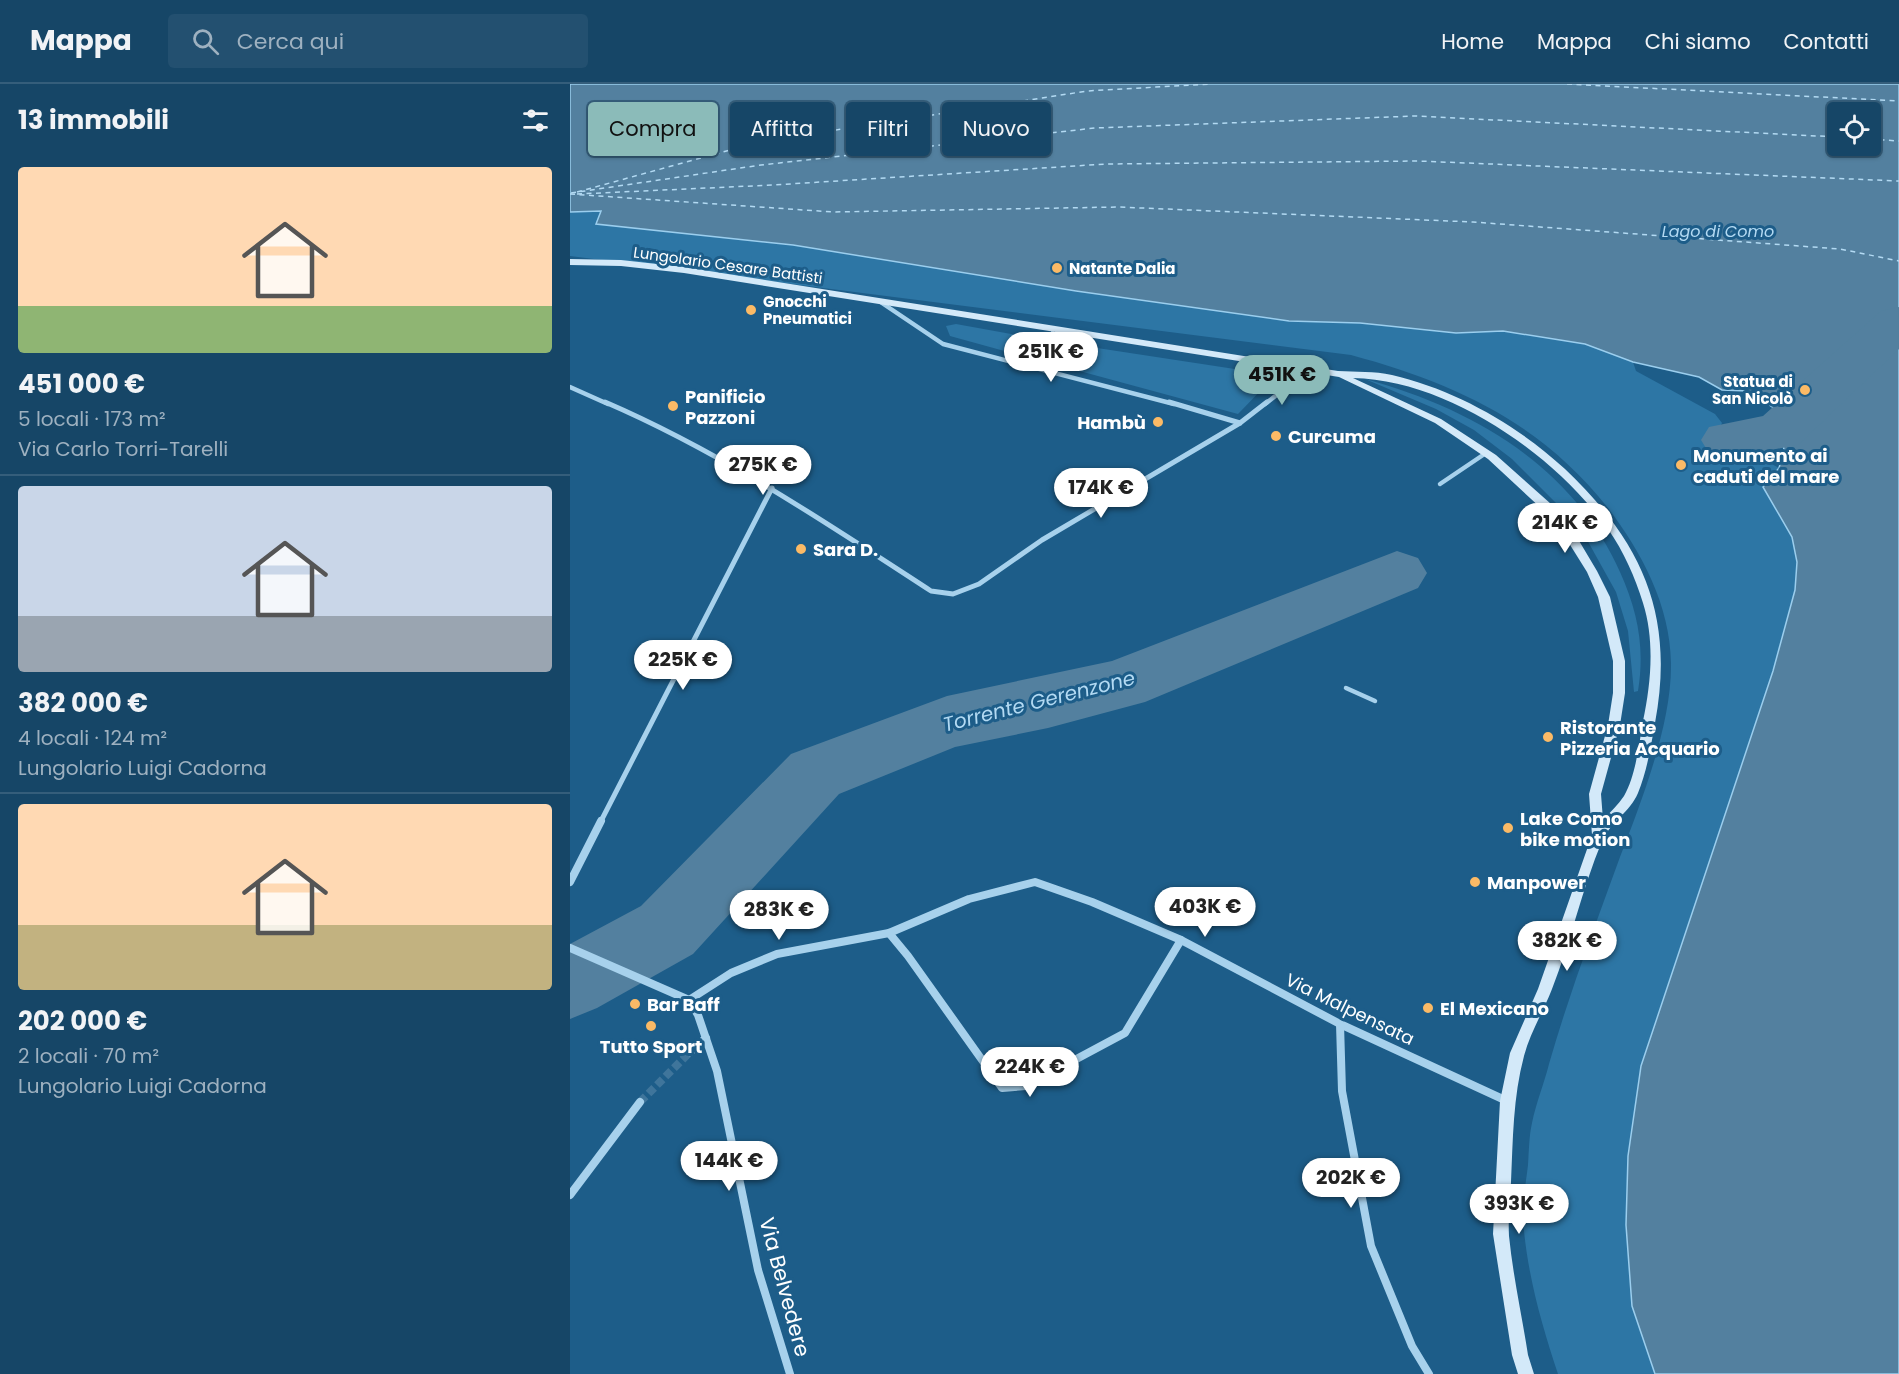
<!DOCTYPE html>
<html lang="it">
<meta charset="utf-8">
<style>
:root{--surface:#164667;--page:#235070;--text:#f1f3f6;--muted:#9eb1c0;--line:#355e7b;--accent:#8bbbb9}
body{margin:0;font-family:Poppins,sans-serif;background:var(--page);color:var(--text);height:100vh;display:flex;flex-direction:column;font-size:22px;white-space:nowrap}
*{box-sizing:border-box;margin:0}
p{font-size:20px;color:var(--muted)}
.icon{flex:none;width:33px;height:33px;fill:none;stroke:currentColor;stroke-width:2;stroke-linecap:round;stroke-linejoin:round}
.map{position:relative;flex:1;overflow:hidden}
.drawer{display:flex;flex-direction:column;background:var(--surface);width:570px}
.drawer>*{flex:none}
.hud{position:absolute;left:18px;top:18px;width:570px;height:54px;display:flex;gap:12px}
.fabs{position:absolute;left:1257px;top:18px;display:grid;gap:12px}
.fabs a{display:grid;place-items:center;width:54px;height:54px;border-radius:6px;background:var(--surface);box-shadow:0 2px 4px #0004,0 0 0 2px var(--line);font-size:30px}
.price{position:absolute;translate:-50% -51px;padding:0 14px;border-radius:21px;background:#fff;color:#222;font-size:20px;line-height:39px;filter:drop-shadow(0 2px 3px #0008)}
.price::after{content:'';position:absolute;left:50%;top:36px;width:18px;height:14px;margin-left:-9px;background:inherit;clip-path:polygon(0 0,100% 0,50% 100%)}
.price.current{background:var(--accent);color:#111}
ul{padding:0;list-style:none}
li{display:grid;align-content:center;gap:12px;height:318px;padding:0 18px}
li+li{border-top:2px solid var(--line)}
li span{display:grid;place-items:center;height:186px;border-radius:6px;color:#555}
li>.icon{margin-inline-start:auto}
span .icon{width:108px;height:108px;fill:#fffc;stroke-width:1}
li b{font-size:26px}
h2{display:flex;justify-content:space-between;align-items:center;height:72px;padding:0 18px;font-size:26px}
.tag{padding:0 21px;border-radius:6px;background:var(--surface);box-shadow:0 2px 4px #0004,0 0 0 2px var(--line);font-size:21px;line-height:54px}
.tag.current{background:var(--accent);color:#111}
header{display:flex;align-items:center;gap:36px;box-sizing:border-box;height:84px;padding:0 30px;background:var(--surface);border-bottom:2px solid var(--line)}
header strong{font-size:28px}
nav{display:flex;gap:33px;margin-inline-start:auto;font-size:21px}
.search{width:420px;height:54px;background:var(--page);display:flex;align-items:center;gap:15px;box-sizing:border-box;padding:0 21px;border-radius:6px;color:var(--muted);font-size:22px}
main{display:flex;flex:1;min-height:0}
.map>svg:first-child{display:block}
.green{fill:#2d76a5}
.water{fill:#53809f;stroke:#9bceee;stroke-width:1.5;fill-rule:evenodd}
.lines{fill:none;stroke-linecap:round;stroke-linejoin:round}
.river{fill:#53809f;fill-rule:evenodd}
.ferry{stroke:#b3daf3;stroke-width:1.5;stroke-dasharray:5 4.5;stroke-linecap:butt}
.minor-tunnel{stroke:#3f759b;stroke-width:8;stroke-dasharray:8 4;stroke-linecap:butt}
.service-far1{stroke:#a7d1ec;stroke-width:3}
.service{stroke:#a7d1ec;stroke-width:4.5}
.minor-far2{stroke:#a7d1ec;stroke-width:4.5}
.minor-far1{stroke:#a7d1ec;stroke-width:5}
.minor{stroke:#a7d1ec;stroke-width:8}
.secondary{fill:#d3e9f9;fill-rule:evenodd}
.poi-dot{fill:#fbba66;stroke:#1d5d89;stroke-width:2}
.labels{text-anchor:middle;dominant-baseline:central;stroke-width:6;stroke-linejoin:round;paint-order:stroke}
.far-street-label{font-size:15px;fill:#fff;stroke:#1d5d89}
.far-poi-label{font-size:15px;font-weight:bold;fill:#fff;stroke:#1d5d89;text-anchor:start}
.far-water-label{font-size:16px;font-style:italic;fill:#b3daf3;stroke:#1d5d89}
.poi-label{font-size:18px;font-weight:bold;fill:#fff;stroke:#1d5d89;text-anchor:start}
.street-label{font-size:18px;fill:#fff;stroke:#1d5d89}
.water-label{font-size:20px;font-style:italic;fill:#b3daf3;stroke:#1d5d89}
.near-street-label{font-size:21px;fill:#fff;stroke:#1d5d89}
</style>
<header>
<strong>Mappa</strong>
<div class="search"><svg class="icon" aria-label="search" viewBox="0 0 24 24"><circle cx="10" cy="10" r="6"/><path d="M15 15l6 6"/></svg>Cerca qui</div>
<nav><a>Home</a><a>Mappa</a><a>Chi siamo</a><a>Contatti</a></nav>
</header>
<main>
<section class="drawer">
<h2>13 immobili<svg class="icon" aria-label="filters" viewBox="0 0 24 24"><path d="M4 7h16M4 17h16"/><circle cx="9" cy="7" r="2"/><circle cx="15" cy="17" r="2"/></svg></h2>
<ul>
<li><span style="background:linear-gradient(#ffd9b3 75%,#8fb573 0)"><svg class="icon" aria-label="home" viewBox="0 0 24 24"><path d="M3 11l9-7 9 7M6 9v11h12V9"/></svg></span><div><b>451 000 €</b><p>5 locali · 173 m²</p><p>Via Carlo Torri-Tarelli</p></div></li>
<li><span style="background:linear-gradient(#c9d6e8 70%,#9aa5b1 0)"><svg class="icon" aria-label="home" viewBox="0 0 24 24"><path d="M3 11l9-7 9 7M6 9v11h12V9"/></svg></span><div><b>382 000 €</b><p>4 locali · 124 m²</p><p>Lungolario Luigi Cadorna</p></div></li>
<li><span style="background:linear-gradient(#ffd9b3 65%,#c2b280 0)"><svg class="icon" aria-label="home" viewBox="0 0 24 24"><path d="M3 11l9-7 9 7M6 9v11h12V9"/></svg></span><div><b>202 000 €</b><p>2 locali · 70 m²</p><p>Lungolario Luigi Cadorna</p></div></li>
</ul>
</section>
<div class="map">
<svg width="1329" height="1290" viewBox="0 0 1329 1290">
<rect width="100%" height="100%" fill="#1d5d89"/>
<g class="green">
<path d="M32 127 27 140 223 161 506 207 719 237 790 239 886 249 933 247 975 253 1015 260 1063 278 1066 287 1145 330 1152 339 1148 347 1158 356 1209 384 1193 403 1222 453 1227 478 1225 506 1203 587 1071 981 1058 1072 1062 1222 1085 1290H988C971 1239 957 1189 953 1136 952 1118 956 1099 958 1081 959 1067 959 1052 962 1039 966 1019 974 1000 979 980 999 910 1025 842 1050 773 1072 716 1102 639 1101 579 1100 521 1072 469 1038 424 970 338 884 299 781 271L0 172V128Z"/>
<path d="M386 240 464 254 467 262 464 266 449 271 380 252 376 242Z"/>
<path d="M501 260 691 289 697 300 668 330 491 282 485 271Z"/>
<path d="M795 295C902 324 1003 382 1050 488 1068 528 1075 564 1068 607L1064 608 1058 547 1046 508 1016 454 1000 433 942 375 904 346 866 325Z"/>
</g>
<path class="water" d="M0 0H1329V1290H1085L1062 1222 1056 1141 1058 1072 1071 982 1203 587 1225 506 1227 478 1222 453 1193 403 1209 384 1214 366 1208 332 1204 324 1178 307 1152 306 1129 293 1063 278 1015 260 933 247 886 249 790 239 719 237 506 207 223 161 26 140 31 127 0 128ZM1268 28H1300V62H1268Z"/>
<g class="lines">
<g class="river">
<path d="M1329 223V265L1228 361 1158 374 1139 369 1131 356 1139 343 1193 332 1311 227Z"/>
<path d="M827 467 848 474 857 489 848 504 575 618 478 644 385 663 269 710 123 870 27 924 0 935V860L71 822 221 670 377 612 542 577Z"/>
</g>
<g class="ferry">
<path d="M997 0 1329 17"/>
<path d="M1300 55 1329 57"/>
<path d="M7 108 189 58 517 7 640 0"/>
<path d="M1 109 191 81 525 44 845 32 1268 53"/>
<path d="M0 110 263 128 548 123 903 138 1270 165 1329 177"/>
<path d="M7 110 203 101 536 80 848 77 1329 97"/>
</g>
<path class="minor-tunnel" d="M70 1018 120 968"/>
<path class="service-far1" d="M476 286 483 245"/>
<g class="service">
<path d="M870 400 916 369"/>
<path d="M776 604 805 617"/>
</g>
<g class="minor-far2">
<path d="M312 219 373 260 604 320"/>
<path d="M0 303 38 320"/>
<path d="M695 320 740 285"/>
</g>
<g class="minor-far1">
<path d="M35 318C151 368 255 438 361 507L383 510 409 500 472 456 670 339 697 318"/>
<path d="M599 318 670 339"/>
<path d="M30 739 202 404"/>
</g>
<g class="minor">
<path d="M0 798 31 737"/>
<path d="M319 849 338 872 432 1004 456 1002 555 949 611 856"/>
<path d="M0 864 119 916 128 931 147 987 188 1186 220 1290"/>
<path d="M119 916 161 889 207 870 319 849 399 815 465 798 522 818 611 856 770 940 937 1017"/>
<path d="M770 940 772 1007 801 1162 842 1262 859 1290"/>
<path d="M120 968 136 954"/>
<path d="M0 1111 70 1018"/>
</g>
<path class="secondary" d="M0 175 51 176 114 183 768 287C786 288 804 287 822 291 886 306 947 341 995 385 1073 459 1105 532 1085 639 1081 662 1077 687 1068 709 1060 728 1040 739 1032 757 1012 805 1001 857 982 905 973 928 960 949 954 972 943 1013 943 1055 941 1098 940 1115 938 1134 939 1152 943 1192 952 1232 958 1271L964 1290H948L942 1271 923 1150 930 1017 940 969 968 905 1022 751 1019 710 1038 641 1043 609V577L1028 513 1017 488 997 456 973 426 918 375 865 339 769 293 114 189 51 182 0 181ZM783 294C878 296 984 370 1038 445 1054 468 1065 493 1073 519 1085 557 1081 599 1073 637 1069 660 1066 691 1054 712 1048 721 1040 728 1033 736L1031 710 1050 641 1055 609V577L1040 513 1027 487 1005 450 981 420 926 371 871 335Z"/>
</g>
<g class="poi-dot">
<circle cx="487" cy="184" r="6"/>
<circle cx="181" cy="226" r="6"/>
<circle cx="1235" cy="306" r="6"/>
<circle cx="103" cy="322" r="6"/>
<circle cx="588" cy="338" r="6"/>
<circle cx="706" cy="352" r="6"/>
<circle cx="1111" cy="381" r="6"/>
<circle cx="231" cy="465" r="6"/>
<circle cx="978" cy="653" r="6"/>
<circle cx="938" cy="744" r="6"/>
<circle cx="905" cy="798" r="6"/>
<circle cx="65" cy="920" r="6"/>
<circle cx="858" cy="924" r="6"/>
<circle cx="81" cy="942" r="6"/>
</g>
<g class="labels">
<g class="far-street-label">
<text transform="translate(158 181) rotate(8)">Lungolario Cesare Battisti</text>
</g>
<g class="far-poi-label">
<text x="499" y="184">Natante Dalia</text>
<text x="193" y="217">Gnocchi<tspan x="193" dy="17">Pneumatici</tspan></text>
<text x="1223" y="297" text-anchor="end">Statua di<tspan x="1223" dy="17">San Nicolò</tspan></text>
</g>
<g class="far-water-label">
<text x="1148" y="147">Lago di Como</text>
</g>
<g class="poi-label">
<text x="115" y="312">Panificio<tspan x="115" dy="21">Pazzoni</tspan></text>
<text x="576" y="338" text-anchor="end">Hambù</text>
<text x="718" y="352">Curcuma</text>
<text x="1123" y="371">Monumento ai<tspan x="1123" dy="21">caduti del mare</tspan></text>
<text x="243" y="465">Sara D.</text>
<text x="990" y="643">Ristorante<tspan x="990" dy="21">Pizzeria Acquario</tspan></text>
<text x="950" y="734">Lake Como<tspan x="950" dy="21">bike motion</tspan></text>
<text x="917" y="798">Manpower</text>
<text x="77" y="920">Bar Baff</text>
<text x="870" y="924">El Mexicano</text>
<text x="81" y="962" text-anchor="middle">Tutto Sport</text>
</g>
<g class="street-label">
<text transform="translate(780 925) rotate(26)">Via Malpensata</text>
</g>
<g class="water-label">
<text transform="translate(469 617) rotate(-14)">Torrente Gerenzone</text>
</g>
<g class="near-street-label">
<text transform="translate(215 1203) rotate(75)">Via Belvedere</text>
</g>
</g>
</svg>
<div class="fabs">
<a><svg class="icon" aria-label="locate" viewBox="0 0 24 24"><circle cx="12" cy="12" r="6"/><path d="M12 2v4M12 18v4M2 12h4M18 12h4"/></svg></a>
</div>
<b class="price" style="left:481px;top:299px">251K €</b>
<b class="price current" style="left:712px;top:322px">451K €</b>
<b class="price" style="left:193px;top:412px">275K €</b>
<b class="price" style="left:531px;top:435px">174K €</b>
<b class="price" style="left:995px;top:470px">214K €</b>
<b class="price" style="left:113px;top:607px">225K €</b>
<b class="price" style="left:635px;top:854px">403K €</b>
<b class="price" style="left:209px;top:857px">283K €</b>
<b class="price" style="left:997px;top:888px">382K €</b>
<b class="price" style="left:460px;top:1014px">224K €</b>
<b class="price" style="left:159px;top:1108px">144K €</b>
<b class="price" style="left:781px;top:1125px">202K €</b>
<b class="price" style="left:949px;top:1151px">393K €</b>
<div class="hud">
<a class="tag current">Compra</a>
<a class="tag">Affitta</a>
<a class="tag">Filtri</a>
<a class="tag">Nuovo</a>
</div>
</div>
</main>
